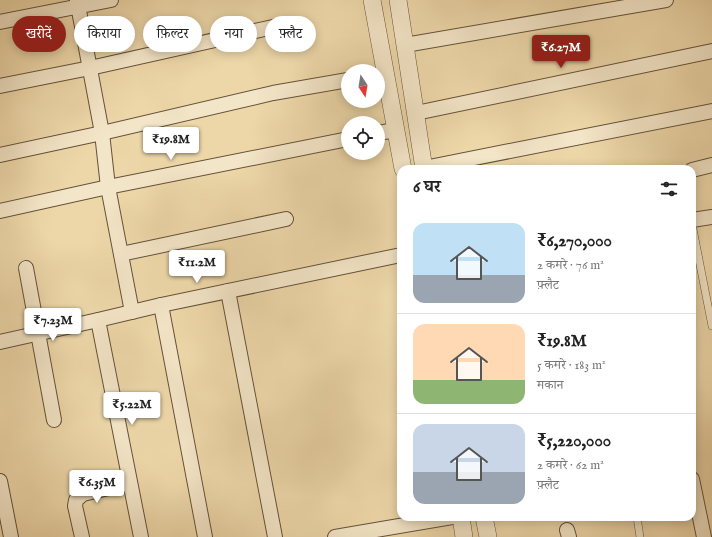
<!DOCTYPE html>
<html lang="hi">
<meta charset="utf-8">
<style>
:root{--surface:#fff;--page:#f6f6f6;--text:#222;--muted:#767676;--line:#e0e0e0;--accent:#8f2418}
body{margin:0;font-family:"IM FELL English","Noto Serif Devanagari",serif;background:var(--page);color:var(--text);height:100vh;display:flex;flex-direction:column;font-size:15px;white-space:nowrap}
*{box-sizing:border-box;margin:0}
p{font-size:13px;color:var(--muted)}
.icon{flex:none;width:22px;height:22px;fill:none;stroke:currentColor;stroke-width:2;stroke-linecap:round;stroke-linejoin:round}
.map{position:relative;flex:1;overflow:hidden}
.drawer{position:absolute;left:397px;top:165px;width:299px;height:356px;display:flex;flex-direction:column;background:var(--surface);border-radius:12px;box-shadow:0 2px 10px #0003}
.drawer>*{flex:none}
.top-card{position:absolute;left:12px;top:16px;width:325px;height:36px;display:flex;gap:8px}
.needle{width:26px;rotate:168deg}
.tools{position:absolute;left:341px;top:64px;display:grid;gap:8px}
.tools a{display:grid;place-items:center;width:44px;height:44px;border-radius:50%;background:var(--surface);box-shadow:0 2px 10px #0003;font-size:20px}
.price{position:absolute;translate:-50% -34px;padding:0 9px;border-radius:4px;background:#fff;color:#222;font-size:13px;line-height:26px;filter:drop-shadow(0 1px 2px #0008)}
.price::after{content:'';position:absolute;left:50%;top:24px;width:12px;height:9px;margin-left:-6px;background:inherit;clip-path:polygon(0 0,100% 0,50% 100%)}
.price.selected{background:var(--accent);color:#fff}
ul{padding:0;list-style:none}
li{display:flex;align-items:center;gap:12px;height:100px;padding:0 16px}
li+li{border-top:1px solid var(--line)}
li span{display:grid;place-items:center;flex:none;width:112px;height:80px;border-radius:12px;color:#555}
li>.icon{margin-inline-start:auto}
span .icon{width:48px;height:48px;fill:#fffc;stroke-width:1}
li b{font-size:17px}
h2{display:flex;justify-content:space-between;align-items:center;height:48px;padding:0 16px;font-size:17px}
.chip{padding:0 14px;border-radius:18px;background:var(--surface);box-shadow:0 2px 10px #0003;font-size:14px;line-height:36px}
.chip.selected{background:var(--accent);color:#fff}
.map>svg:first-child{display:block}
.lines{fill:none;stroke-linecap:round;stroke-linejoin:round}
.service-casing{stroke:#65523b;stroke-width:8}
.minor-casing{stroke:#65523b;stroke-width:16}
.tertiary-casing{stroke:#65523b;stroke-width:18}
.service{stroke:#f3e5c7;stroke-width:7}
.minor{stroke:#f3e5c7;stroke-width:14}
.tertiary{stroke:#f3e5c7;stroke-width:17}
</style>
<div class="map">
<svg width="712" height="537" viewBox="0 0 712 537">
<rect width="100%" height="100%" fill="#edd7a9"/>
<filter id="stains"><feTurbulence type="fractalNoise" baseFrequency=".005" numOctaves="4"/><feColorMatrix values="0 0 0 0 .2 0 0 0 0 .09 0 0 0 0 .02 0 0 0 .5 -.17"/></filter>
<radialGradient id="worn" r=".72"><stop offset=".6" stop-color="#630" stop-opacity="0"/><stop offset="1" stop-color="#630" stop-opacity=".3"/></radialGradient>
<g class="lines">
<defs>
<g id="service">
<path d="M692 224 712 326"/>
<path d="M637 517 640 537"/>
</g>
<g id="minor">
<path d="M77 0 102 133 108 187 132 312"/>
<path d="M0 22 111 0"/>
<path d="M405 45 666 0"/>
<path d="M0 86 90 68 282 25"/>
<path d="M416 113 712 51"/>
<path d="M378 133 396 130"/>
<path d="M0 155 102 133 273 93 348 80"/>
<path d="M424 168 712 111"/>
<path d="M692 170 712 165"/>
<path d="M0 211 108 187 348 139"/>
<path d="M692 220 712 217"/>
<path d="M121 254 286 219"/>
<path d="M26 268 54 420"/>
<path d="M228 291 275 537"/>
<path d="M161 305 205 537"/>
<path d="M98 320 141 537"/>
<path d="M0 342 98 320 161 305 401 255"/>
<path d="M692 479 704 537"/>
<path d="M0 481 11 537"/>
<path d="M567 530 569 537"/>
<path d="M82 537 75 506 76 500 83 494 130 483"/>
<path d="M335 537 452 517"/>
</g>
<g id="tertiary">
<path d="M372 0 403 169"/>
<path d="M398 0 424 169"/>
<path d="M461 517 464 537"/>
<path d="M484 517 488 537"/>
</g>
</defs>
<use href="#service" class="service-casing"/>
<use href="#minor" class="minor-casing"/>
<use href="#tertiary" class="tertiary-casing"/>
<use href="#service" class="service"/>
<use href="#minor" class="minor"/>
<use href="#tertiary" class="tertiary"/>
</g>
<rect width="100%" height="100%" filter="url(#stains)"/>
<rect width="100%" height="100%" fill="url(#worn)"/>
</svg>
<div class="tools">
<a><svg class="needle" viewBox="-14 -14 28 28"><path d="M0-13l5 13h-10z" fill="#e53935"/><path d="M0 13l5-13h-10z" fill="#767676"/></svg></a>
<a><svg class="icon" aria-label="locate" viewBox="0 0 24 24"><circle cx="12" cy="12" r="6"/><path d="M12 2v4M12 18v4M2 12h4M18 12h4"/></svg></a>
</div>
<b class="price selected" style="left:561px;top:69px">₹6.27M</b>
<b class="price" style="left:171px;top:161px">₹19.8M</b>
<b class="price" style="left:197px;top:284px">₹11.2M</b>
<b class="price" style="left:53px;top:342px">₹7.23M</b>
<b class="price" style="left:132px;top:426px">₹5.22M</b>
<b class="price" style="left:97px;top:504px">₹6.35M</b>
<div class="top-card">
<a class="chip selected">खरीदें</a>
<a class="chip">किराया</a>
<a class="chip">फ़िल्टर</a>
<a class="chip">नया</a>
<a class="chip">फ़्लैट</a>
</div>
<section class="drawer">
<h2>6 घर<svg class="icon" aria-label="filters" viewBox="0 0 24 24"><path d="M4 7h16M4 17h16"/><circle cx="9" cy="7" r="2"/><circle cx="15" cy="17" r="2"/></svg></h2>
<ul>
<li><span style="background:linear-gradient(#bfe0f5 65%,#9aa5b1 0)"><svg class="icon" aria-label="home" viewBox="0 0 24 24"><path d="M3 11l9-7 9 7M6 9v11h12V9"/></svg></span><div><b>₹6,270,000</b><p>2 कमरे · 76 m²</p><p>फ़्लैट</p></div></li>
<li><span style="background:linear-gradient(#ffd9b3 70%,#8fb573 0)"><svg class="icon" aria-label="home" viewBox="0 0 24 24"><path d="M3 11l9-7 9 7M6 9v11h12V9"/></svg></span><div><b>₹19.8M</b><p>5 कमरे · 183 m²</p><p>मकान</p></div></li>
<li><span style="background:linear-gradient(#c9d6e8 60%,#9aa5b1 0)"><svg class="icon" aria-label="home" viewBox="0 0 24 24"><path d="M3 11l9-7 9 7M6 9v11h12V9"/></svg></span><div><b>₹5,220,000</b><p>2 कमरे · 62 m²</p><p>फ़्लैट</p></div></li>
</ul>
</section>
</div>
